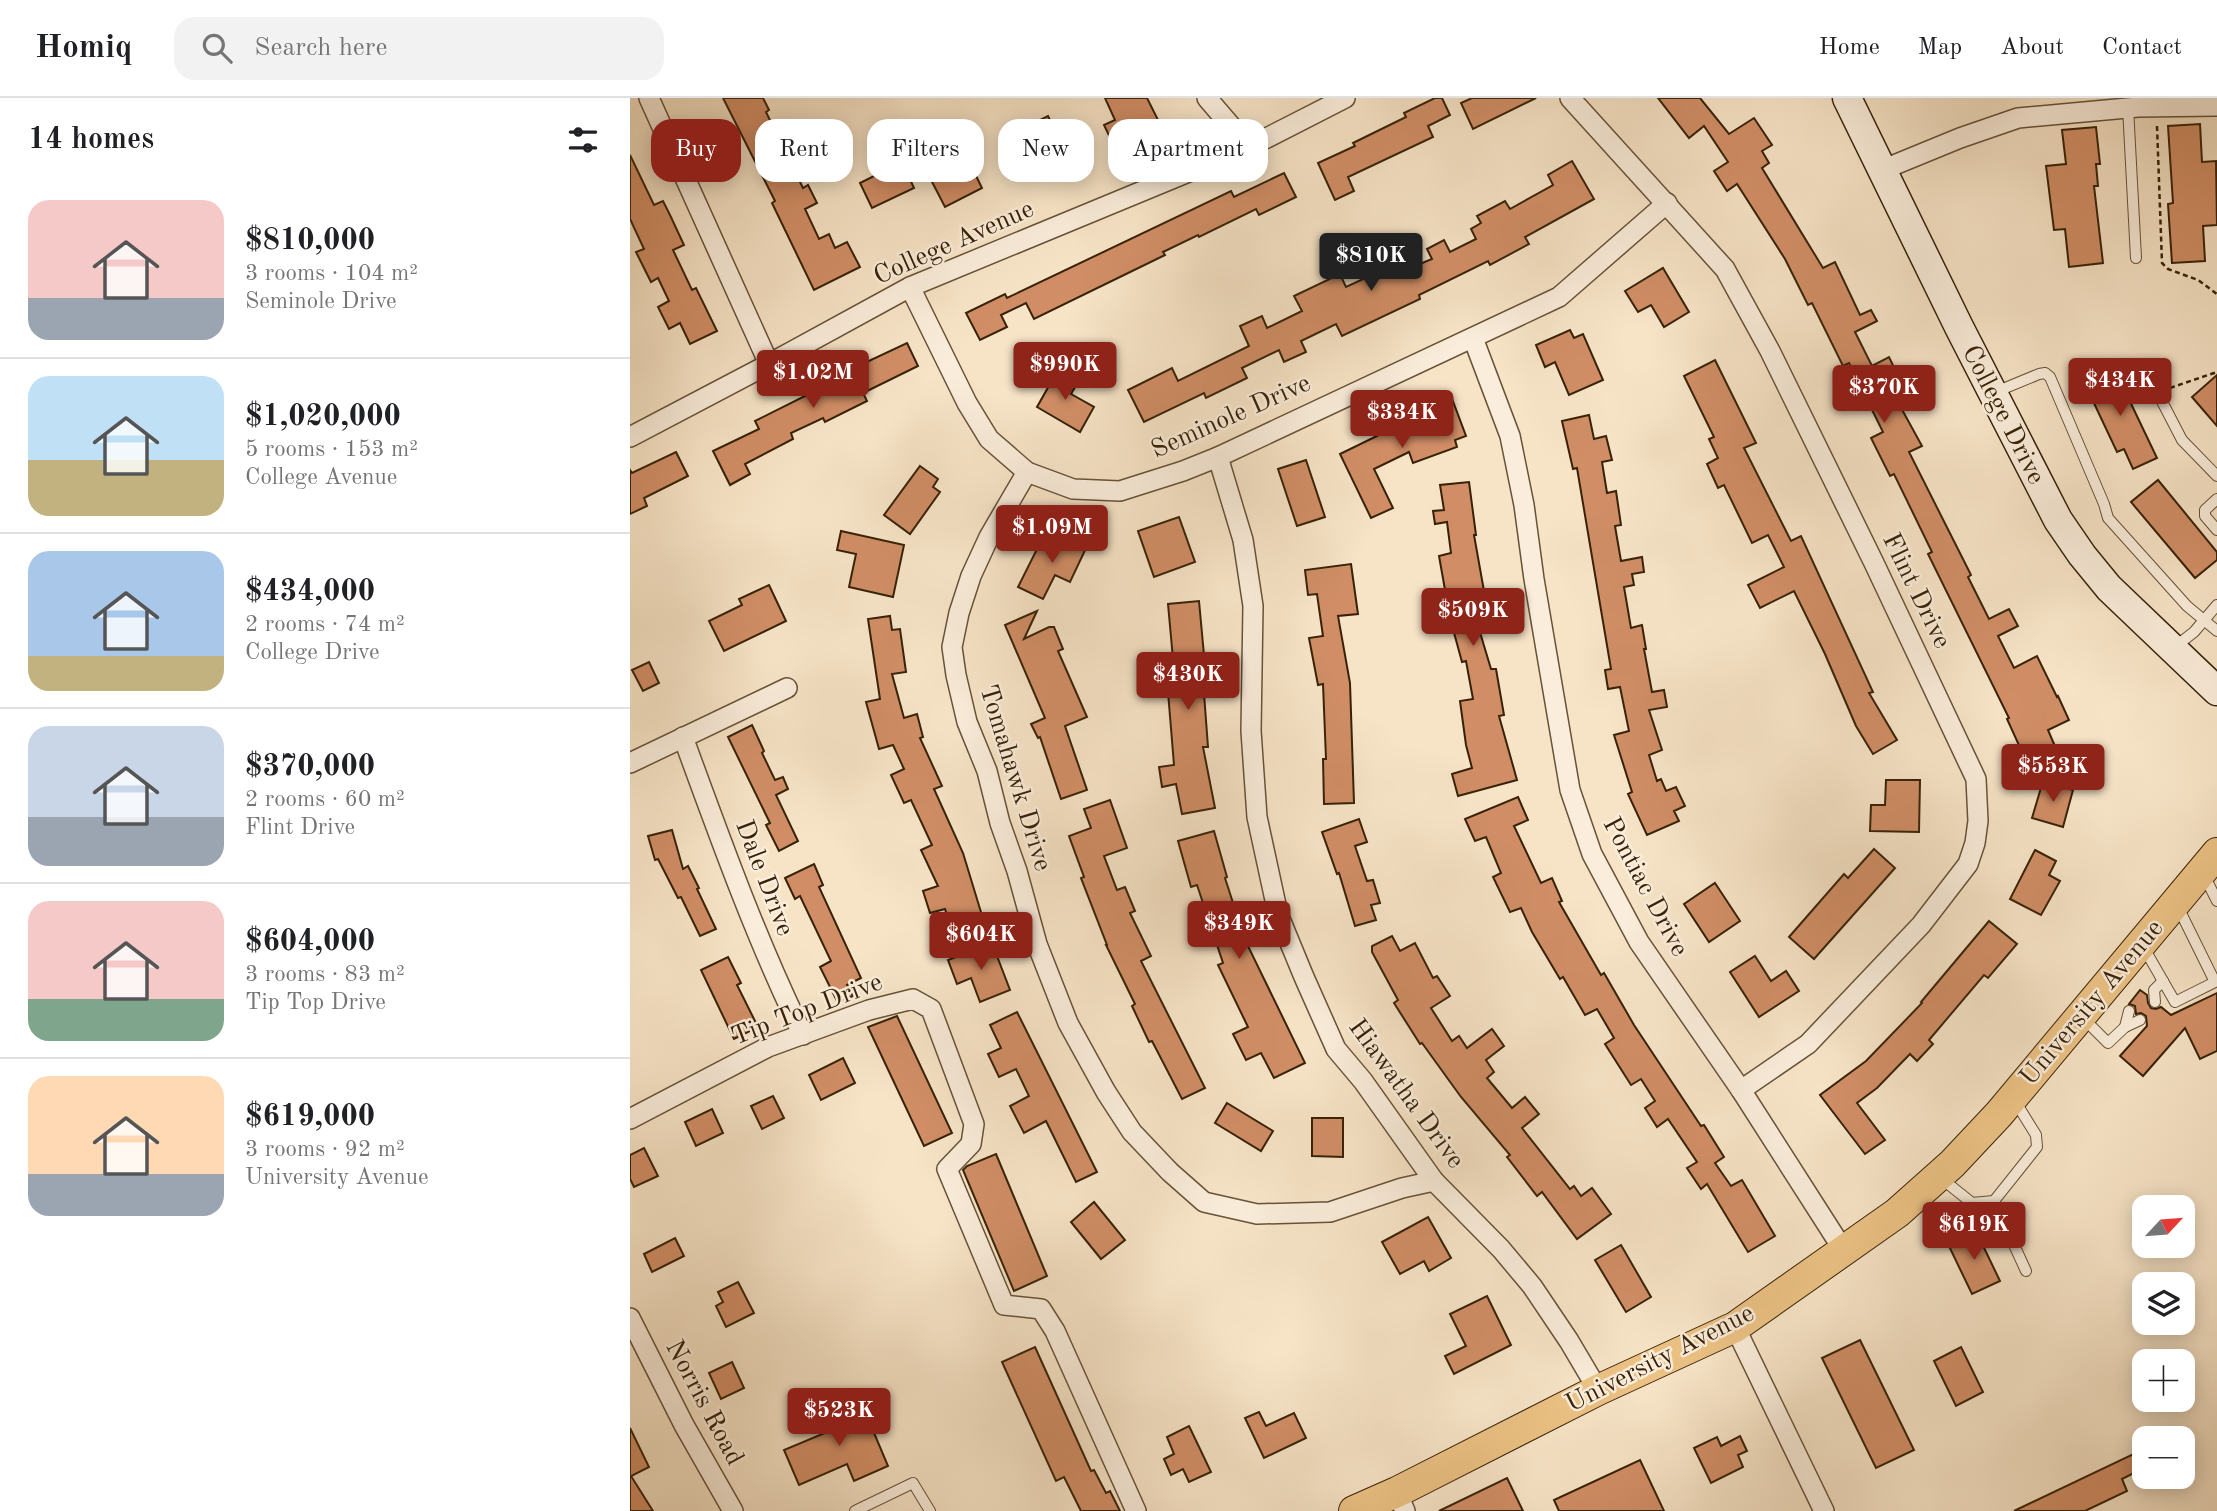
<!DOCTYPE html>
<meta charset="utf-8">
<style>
:root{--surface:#fff;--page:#f2f2f2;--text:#202124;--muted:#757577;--line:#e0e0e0;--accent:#8f2418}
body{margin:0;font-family:"Old Standard TT",serif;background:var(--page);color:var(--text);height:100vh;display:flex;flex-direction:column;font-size:26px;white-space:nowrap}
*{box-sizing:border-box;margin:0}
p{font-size:23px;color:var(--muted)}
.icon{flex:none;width:38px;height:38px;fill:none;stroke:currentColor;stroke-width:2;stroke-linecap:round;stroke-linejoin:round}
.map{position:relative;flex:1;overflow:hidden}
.panel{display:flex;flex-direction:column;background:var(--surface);width:630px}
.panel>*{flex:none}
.guide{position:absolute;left:21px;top:21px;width:665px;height:63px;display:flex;gap:14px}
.needle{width:46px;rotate:64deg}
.buttons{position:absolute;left:1502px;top:1097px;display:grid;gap:14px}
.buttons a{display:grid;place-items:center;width:63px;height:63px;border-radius:14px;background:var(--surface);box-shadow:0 4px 18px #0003;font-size:35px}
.price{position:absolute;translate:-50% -60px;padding:0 16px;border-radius:7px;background:var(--accent);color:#fff;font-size:23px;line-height:46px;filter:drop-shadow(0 2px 4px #0008)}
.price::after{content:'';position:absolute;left:50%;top:42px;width:21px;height:16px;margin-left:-10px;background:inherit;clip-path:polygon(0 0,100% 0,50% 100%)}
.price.current{background:#222;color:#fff}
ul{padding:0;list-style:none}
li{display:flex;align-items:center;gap:21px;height:175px;padding:0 28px}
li+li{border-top:2px solid var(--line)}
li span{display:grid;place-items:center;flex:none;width:196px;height:140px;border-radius:21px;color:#555}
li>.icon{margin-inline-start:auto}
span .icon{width:84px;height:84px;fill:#fffc;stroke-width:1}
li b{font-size:30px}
h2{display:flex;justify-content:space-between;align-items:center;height:84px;padding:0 28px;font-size:30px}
.chip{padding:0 24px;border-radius:21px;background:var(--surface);box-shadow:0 4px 18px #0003;font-size:24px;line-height:63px}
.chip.current{background:var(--accent);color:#fff}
header{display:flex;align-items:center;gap:42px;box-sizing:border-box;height:98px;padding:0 35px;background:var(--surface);border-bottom:2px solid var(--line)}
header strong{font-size:33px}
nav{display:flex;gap:38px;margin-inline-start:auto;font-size:24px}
.search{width:490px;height:63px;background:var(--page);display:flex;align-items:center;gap:18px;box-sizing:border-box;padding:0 24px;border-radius:21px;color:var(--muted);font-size:26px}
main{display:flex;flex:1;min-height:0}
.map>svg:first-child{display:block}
.building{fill:#d18e66;stroke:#372208;stroke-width:2}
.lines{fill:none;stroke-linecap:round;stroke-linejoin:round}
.lane-casing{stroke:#675238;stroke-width:12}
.street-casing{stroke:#675238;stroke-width:22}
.secondary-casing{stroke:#372208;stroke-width:31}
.primary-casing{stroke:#372208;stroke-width:32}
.path{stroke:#372208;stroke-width:2.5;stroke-dasharray:5 3.5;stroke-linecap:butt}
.lane{stroke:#faeddb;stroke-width:10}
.street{stroke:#faeddb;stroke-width:19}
.secondary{stroke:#faeddb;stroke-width:28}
.primary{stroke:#ecc284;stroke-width:30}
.labels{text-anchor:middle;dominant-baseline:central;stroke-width:5;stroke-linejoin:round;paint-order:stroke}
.street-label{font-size:26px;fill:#372208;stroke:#faeddb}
</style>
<header>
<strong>Homiq</strong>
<div class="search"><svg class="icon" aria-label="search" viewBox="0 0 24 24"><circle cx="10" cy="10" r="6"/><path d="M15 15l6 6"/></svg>Search here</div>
<nav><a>Home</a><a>Map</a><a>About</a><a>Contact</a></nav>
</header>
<main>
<section class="panel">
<h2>14 homes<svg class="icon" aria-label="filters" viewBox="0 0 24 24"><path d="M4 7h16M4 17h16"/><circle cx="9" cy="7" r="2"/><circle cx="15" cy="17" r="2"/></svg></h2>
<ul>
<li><span style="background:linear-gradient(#f6c9c9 70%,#9aa5b1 0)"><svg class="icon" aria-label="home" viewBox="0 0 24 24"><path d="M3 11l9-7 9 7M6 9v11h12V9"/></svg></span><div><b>$810,000</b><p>3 rooms · 104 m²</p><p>Seminole Drive</p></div></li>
<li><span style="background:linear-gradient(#bfe0f5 60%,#c2b280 0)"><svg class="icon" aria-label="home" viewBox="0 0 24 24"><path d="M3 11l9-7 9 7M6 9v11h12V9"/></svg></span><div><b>$1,020,000</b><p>5 rooms · 153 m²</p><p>College Avenue</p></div></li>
<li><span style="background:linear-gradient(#a9c7e8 75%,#c2b280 0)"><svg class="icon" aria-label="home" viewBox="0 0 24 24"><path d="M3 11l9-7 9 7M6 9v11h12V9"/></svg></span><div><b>$434,000</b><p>2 rooms · 74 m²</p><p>College Drive</p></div></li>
<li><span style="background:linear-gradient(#c9d6e8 65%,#9aa5b1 0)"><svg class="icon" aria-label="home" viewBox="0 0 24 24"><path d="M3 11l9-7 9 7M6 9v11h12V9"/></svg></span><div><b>$370,000</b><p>2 rooms · 60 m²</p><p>Flint Drive</p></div></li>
<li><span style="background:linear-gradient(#f6c9c9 70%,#7fa58c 0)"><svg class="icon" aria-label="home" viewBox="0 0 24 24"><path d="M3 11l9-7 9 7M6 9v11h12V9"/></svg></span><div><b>$604,000</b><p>3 rooms · 83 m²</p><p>Tip Top Drive</p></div></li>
<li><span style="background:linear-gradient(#ffd9b3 70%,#9aa5b1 0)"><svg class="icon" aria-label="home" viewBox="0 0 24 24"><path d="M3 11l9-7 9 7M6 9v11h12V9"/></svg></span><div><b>$619,000</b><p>3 rooms · 92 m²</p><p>University Avenue</p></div></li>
</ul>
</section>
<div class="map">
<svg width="1587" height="1413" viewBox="0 0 1587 1413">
<rect width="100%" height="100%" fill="#f7e4c7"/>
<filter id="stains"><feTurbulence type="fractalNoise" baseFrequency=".00286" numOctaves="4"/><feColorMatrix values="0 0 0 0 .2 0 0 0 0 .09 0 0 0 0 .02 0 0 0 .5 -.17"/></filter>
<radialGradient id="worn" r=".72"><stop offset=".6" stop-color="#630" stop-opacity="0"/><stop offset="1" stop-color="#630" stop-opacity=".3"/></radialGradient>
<g class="building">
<path d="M93 0H133L139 12 136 14 173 90 178 87 187 105 175 111 189 141 199 136 205 150 217 144 230 169 184 192 142 105 145 103Z"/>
<path d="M475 0H517L530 26 484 48 474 27 485 22Z"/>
<path d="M805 0H812L820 17 798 28 803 39 718 79 724 93 705 102 688 65 725 48 723 45 776 19 774 15Z"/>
<path d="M842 0H906L843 31 831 5Z"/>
<path d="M1028 0H1070L1099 36 1124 20 1142 47 1132 53 1139 65 1132 70 1193 170 1205 164 1230 217 1241 212 1247 223 1225 234 1242 268 1259 259 1275 292 1264 297 1292 348 1279 354 1341 477 1338 479 1359 521 1379 511 1388 528 1368 538 1384 570 1407 558 1427 599 1428 598 1439 622 1418 632 1427 653 1398 667 1377 621 1379 620 1298 456 1302 454 1264 376 1260 378 1241 340 1253 334 1219 265 1213 268 1182 205 1178 207 1155 161 1107 86 1097 93 1084 73 1098 64 1074 28 1059 40Z"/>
<path d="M418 18 433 49 388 71 373 40Z"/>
<path d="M1570 26 1572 64 1586 63 1587 127 1573 128 1575 163 1542 165 1538 106 1543 105 1538 28Z"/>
<path d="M1466 29 1470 66H1466L1468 88H1464L1473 165 1439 169 1435 131 1424 132 1416 68 1436 66 1432 32Z"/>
<path d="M334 53 352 90 315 109 301 82 312 77 306 67Z"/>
<path d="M0 57 24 107 33 103 40 117 54 147 43 152 62 192 66 190 87 233 60 246 50 225 39 231 28 209 39 203 28 180 21 184 6 154 14 151 0 121Z"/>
<path d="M942 63 964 101 895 139 899 146 860 167 858 163 789 197 790 201 712 238 706 226 671 243 676 254 654 264 649 252 612 270 617 280 576 300 574 295 514 324 498 292 542 270 548 283 619 248 610 228 632 218 637 230 672 213 664 198 710 176 716 189 742 177 731 153 752 144 766 176 802 161 797 151 814 142 820 154 846 141 841 131 851 125 847 118 875 103 880 111 923 87 918 77Z"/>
<path d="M272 64 284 90 242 110 230 85Z"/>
<path d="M654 75 666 99 629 117 626 111 569 139 568 137 533 154 535 157 404 221 396 205 371 217 377 229 350 242 336 215 375 196 377 200 601 93 604 99Z"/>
<path d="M1033 170 1059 214 1034 229 1021 207 1008 214 995 193Z"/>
<path d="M940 232 944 240 953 236 973 282 939 297 925 264 915 269 906 247Z"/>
<path d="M277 245 288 268 233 295 237 303 195 324 193 320 161 335 163 341 115 366 120 376 100 387 83 353 129 331 125 323 181 295 179 291Z"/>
<path d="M1085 262 1126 345 1114 350 1161 443 1171 438 1243 594 1239 595 1267 642 1243 656 1226 628 1195 556 1164 493 1130 510 1118 487 1154 469 1138 437 1122 445 1094 387 1088 390 1077 366 1088 360 1079 341 1084 339 1054 278Z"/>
<path d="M1484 270 1527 360 1503 371 1494 351 1487 354 1454 284Z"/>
<path d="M428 272 448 284 441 296 464 309 450 334 407 309Z"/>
<path d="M1587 277V328L1562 299Z"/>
<path d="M821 298 836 338 825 342 827 349 783 365 779 354 744 371 763 410 741 420 710 356 755 334 798 319 794 308Z"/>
<path d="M959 317 964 341 976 338 982 362 972 364 977 395 986 393 991 427 985 428 991 463 1012 459 1014 474 1002 476 1004 487 994 489 1001 530 1012 527 1016 551H1014L1022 594 1034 592 1037 609 1019 612 1032 652 1019 657 1027 683 1031 681 1036 693 1046 689 1055 708 1044 713 1049 723 1017 737 998 696 1002 694 984 637 999 633 990 589 978 591 975 572 981 571 947 370 943 371 932 323Z"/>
<path d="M46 354 58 378 14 400 17 408 0 416V372L2 375Z"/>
<path d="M676 362 695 419 667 428 648 371Z"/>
<path d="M290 368 308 381 303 389 310 394 280 436 254 417Z"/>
<path d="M1528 382 1587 454V462L1565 480 1501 404Z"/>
<path d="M839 384 846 437H844L854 493 848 494 857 529 849 531 861 571H866L874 617 869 618 887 682 828 698 822 676 842 670 836 647 830 603 843 601 836 563 832 564 820 520 809 458 821 455 817 424 805 426 803 413 814 412 810 387Z"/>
<path d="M549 419 565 464 524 479 508 433Z"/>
<path d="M211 433 274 447 263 499 219 489 226 456 207 452Z"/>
<path d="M442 438 458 446 440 484 425 477 413 501 388 489 413 439 436 451Z"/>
<path d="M721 466 728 516 708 518 720 585 724 705 694 706 693 661H696L693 586 688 587 679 540 693 538 687 496 678 497 675 472Z"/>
<path d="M139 487 156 523 94 553 79 523 112 507 109 501Z"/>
<path d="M569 503 575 568 572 569 578 649H573L585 710 552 716 546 686 532 689 529 669 544 667 538 594H546L538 506Z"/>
<path d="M407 513 394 541 419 529H424L433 551 428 553 457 619 435 628 457 692 431 701 410 639 408 640 401 626 415 620 375 527Z"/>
<path d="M260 518 262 532 270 531 276 574 262 576 274 620 287 616 293 639 290 640 312 688 304 691 333 755 354 824 322 834 315 811 300 815 293 793 308 788 291 752 302 747 281 702 274 705 261 677 274 671 263 647 249 651 236 604 250 601 238 521Z"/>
<path d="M19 564 29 585 13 593 2 572Z"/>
<path d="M122 627 134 653 132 655 145 682 153 679 158 691 146 697 168 743 149 753 136 727 140 725 98 639Z"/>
<path d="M1256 682H1290L1289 734 1240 733 1241 707H1255Z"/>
<path d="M1413 683 1443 692 1433 729 1402 720Z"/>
<path d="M888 699 898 722 884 728 911 785 922 780 932 803 929 804 971 877 974 875 1004 927 1071 1028 1074 1027 1094 1059 1085 1065 1101 1088 1112 1082 1145 1138 1118 1154 1077 1086 1071 1091 1057 1070 1067 1064 1038 1021 1027 1029 1015 1010 1025 1003 1011 981 1001 987 975 946 984 940 967 911 955 917 933 879 930 881 902 834 891 810 880 814 863 779 871 775 856 739 845 743 835 721Z"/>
<path d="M480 702 497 750 474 758 487 792 495 789 505 813 500 815 521 858 511 863 575 990 552 1001 522 943 519 944 502 908 505 906 476 847H477L451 780 454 779 439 738 461 730 454 711Z"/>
<path d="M729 721 737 744 725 748 737 783 743 782 750 805 741 807 746 822 725 828 709 775 707 776 692 734Z"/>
<path d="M42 732 53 771 58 768 69 790 67 791 86 831 70 838 51 799 48 800 28 761 25 762 18 738Z"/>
<path d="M584 733 597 779 595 780 615 842 675 965 644 980 631 955 616 962 603 936 618 929 588 867 593 865 567 787 561 789 548 743Z"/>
<path d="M1244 751 1265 770 1184 861 1159 839 1214 776 1218 780Z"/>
<path d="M1405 752 1426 763 1419 777 1430 783 1411 817 1380 801Z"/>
<path d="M184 766 193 787 189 789 231 880 217 887 223 898 208 905 190 869 201 863 170 798 165 801 155 780Z"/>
<path d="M1085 785 1110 823 1079 844 1054 806Z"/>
<path d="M1359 823 1387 846 1358 880 1354 877 1299 942 1303 946 1287 963 1280 956 1247 990 1227 1005 1255 1042 1235 1056 1190 997 1236 963 1292 905 1291 904Z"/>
<path d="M762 838 770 853 785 845 803 880 807 878 820 898 801 910 822 943 829 938 837 950 862 931 874 948 856 962 864 974 857 980 882 1010 895 999 909 1016 892 1030 940 1091 944 1088 951 1098 962 1090 981 1116 947 1141 912 1094 907 1098 877 1059 880 1057 831 999 792 945 790 946 764 905 768 902 742 854V848Z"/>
<path d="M362 845 380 892 350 904 341 880 327 886 318 862Z"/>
<path d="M1125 858 1141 883 1156 873 1169 893 1129 919 1100 874Z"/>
<path d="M98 859 111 885 107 887 128 929 104 941 71 872Z"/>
<path d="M1510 892 1517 897 1518 905 1521 910 1526 911 1531 909 1541 917 1587 895V953L1570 961 1555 930 1513 978 1490 958 1517 928 1516 918 1511 915 1506 916 1505 908 1499 906Z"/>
<path d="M387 914 467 1074 446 1084 416 1023 394 1035 380 1008 399 998 386 971 369 979 358 956 371 950 360 927Z"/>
<path d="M267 918 322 1035 294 1048 238 929Z"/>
<path d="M213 960 225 985 191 1002 179 977Z"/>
<path d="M143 998 154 1020 132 1031 121 1008Z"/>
<path d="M597 1005 643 1033 631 1053 585 1025Z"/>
<path d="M82 1011 93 1035 66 1048 55 1024Z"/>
<path d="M682 1020H713V1059L682 1058Z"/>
<path d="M14 1050 28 1078 4 1089 0 1081V1057Z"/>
<path d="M366 1056 417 1178 384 1193 333 1072 337 1068Z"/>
<path d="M464 1104 495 1142 471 1161 441 1124Z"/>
<path d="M798 1119 821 1160 799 1173 794 1163 770 1176 752 1144Z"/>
<path d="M1345 1131 1370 1183 1342 1196 1317 1144Z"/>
<path d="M45 1140 54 1158 22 1174 14 1156Z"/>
<path d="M991 1147 1021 1199 996 1214 965 1162Z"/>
<path d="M108 1184 124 1215 96 1229 86 1208 93 1204 88 1194Z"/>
<path d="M857 1198 881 1247 824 1276 815 1258 836 1248 820 1216Z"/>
<path d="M1230 1242 1284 1352 1246 1370 1192 1260Z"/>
<path d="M405 1249 461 1373 464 1372 476 1395 480 1393 490 1413H451L434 1379 426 1383 372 1264Z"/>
<path d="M1331 1249 1353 1294 1326 1308 1304 1263Z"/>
<path d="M102 1264 114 1290 91 1301 79 1275Z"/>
<path d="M231 1304 258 1368 224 1383 217 1366 169 1387 154 1352 202 1332 197 1319Z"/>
<path d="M629 1314 636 1328 664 1315 676 1340 634 1360 615 1320Z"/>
<path d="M559 1328 581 1374 559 1384 553 1371 541 1377 534 1361 544 1356 537 1339Z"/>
<path d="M0 1330 19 1369 1 1378 23 1413H0Z"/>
<path d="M1110 1338 1117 1353 1108 1357 1113 1369 1081 1385 1064 1350 1087 1339 1091 1348Z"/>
<path d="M1514 1351V1370L1492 1381 1497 1393 1455 1413H1384Z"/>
<path d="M1010 1362 1034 1413H929L924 1402Z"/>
<path d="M877 1380 893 1413H809Z"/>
</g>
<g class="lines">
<defs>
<g id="lane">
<path d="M1498 9 1506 160"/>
<path d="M1524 288 1552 342 1587 378"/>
<path d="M1363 295 1409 276 1415 275 1420 279 1474 406 1478 420 1557 508 1587 533"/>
<path d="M1587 401 1575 412V418L1587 432"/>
<path d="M1546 548 1564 534 1587 507"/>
<path d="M1574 777 1587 803"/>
<path d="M1514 850 1545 904 1585 884 1548 809"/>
<path d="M1525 904 1524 892 1533 883"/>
<path d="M1453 920 1478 945 1495 929 1510 922"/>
<path d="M1495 929 1499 913"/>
<path d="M1312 1081 1342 1105 1364 1103 1407 1049 1406 1037 1385 1003"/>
<path d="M1364 1103 1396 1173"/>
<path d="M225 1413 283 1385 300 1413"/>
</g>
<g id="street">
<path d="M19 0 139 266"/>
<path d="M577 0 619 49"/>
<path d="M940 0 1095 171 1140 253 1244 465 1346 681 1348 723 1345 745 1338 766 1291 827 1178 946 1111 992"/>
<path d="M1252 72 1330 40 1388 20 1508 9 1587 8"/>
<path d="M280 189 337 305 359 341 397 374 443 391 490 393 553 373 588 359 929 199 1037 105"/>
<path d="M843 240 880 338 894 407 904 481 940 692 962 756 1009 844 1111 992 1214 1153"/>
<path d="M0 339 139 266 280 189 619 49 715 0"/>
<path d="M588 359 613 442 623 508 621 633 627 719 648 816 674 879 706 951 733 983 804 1083 871 1151 902 1188 939 1243 968 1292"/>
<path d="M397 374 359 439 341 478 329 515 322 549 326 577 337 624 357 673 370 725 387 773 407 846 438 925 476 994 502 1034 540 1074 574 1104 627 1116 700 1114 772 1090 804 1083"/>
<path d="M53 639C90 740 126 841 173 937"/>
<path d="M0 665 157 590"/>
<path d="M0 1021 138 949 239 912 283 901 301 911 344 1026 341 1046 317 1071 374 1207 411 1211 425 1233 506 1413"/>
<path d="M0 1220 54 1327 103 1413"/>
<path d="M1105 1229 1194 1413"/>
<path d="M767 1394 775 1413"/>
</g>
<path id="secondary" d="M1217 0 1329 229 1428 422 1452 457 1479 490 1587 593"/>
<path id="primary" d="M724 1413 767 1394 968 1292 1105 1229 1267 1115 1322 1066 1369 1016 1587 755"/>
</defs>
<use href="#lane" class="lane-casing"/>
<use href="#street" class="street-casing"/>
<use href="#secondary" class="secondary-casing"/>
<use href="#primary" class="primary-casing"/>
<g class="path">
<path d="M1527 28 1532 165 1538 171 1568 182 1587 196"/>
<path d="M1540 290 1587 274"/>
</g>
<use href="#lane" class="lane"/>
<use href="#street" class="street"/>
<use href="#secondary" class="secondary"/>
<use href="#primary" class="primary"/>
</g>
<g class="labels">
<g class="street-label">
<text transform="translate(324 145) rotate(-24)">College Avenue</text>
<text transform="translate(1373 317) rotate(63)">College Drive</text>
<text transform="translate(601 319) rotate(-24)">Seminole Drive</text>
<text transform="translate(1286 493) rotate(64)">Flint Drive</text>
<text transform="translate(385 680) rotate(73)">Tomahawk Drive</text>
<text transform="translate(134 780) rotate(69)">Dale Drive</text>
<text transform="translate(1015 789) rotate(62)">Pontiac Drive</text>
<text transform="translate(1462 905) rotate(-50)">University Avenue</text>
<text transform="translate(177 912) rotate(-21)">Tip Top Drive</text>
<text transform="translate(776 996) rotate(54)">Hiawatha Drive</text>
<text transform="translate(1030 1261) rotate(-27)">University Avenue</text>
<text transform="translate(74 1305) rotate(62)">Norris Road</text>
</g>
</g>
<rect width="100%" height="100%" filter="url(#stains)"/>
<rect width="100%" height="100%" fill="url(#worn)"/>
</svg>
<div class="buttons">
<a><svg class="needle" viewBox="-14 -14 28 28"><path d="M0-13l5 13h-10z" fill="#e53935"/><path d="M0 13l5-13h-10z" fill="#757577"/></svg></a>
<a><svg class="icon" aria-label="layers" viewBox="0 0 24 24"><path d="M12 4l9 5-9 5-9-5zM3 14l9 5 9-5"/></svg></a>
<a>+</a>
<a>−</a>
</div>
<b class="price current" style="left:741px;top:195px">$810K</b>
<b class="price" style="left:435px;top:304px">$990K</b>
<b class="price" style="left:183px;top:312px">$1.02M</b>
<b class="price" style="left:1490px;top:320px">$434K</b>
<b class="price" style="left:1254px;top:327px">$370K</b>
<b class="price" style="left:772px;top:352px">$334K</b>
<b class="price" style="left:422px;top:467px">$1.09M</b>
<b class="price" style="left:843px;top:550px">$509K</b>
<b class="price" style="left:558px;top:614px">$430K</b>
<b class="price" style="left:1423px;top:706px">$553K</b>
<b class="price" style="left:609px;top:863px">$349K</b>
<b class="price" style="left:351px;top:874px">$604K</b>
<b class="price" style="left:1344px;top:1164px">$619K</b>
<b class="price" style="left:209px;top:1350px">$523K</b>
<div class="guide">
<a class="chip current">Buy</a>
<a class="chip">Rent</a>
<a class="chip">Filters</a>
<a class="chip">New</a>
<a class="chip">Apartment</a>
</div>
</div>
</main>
